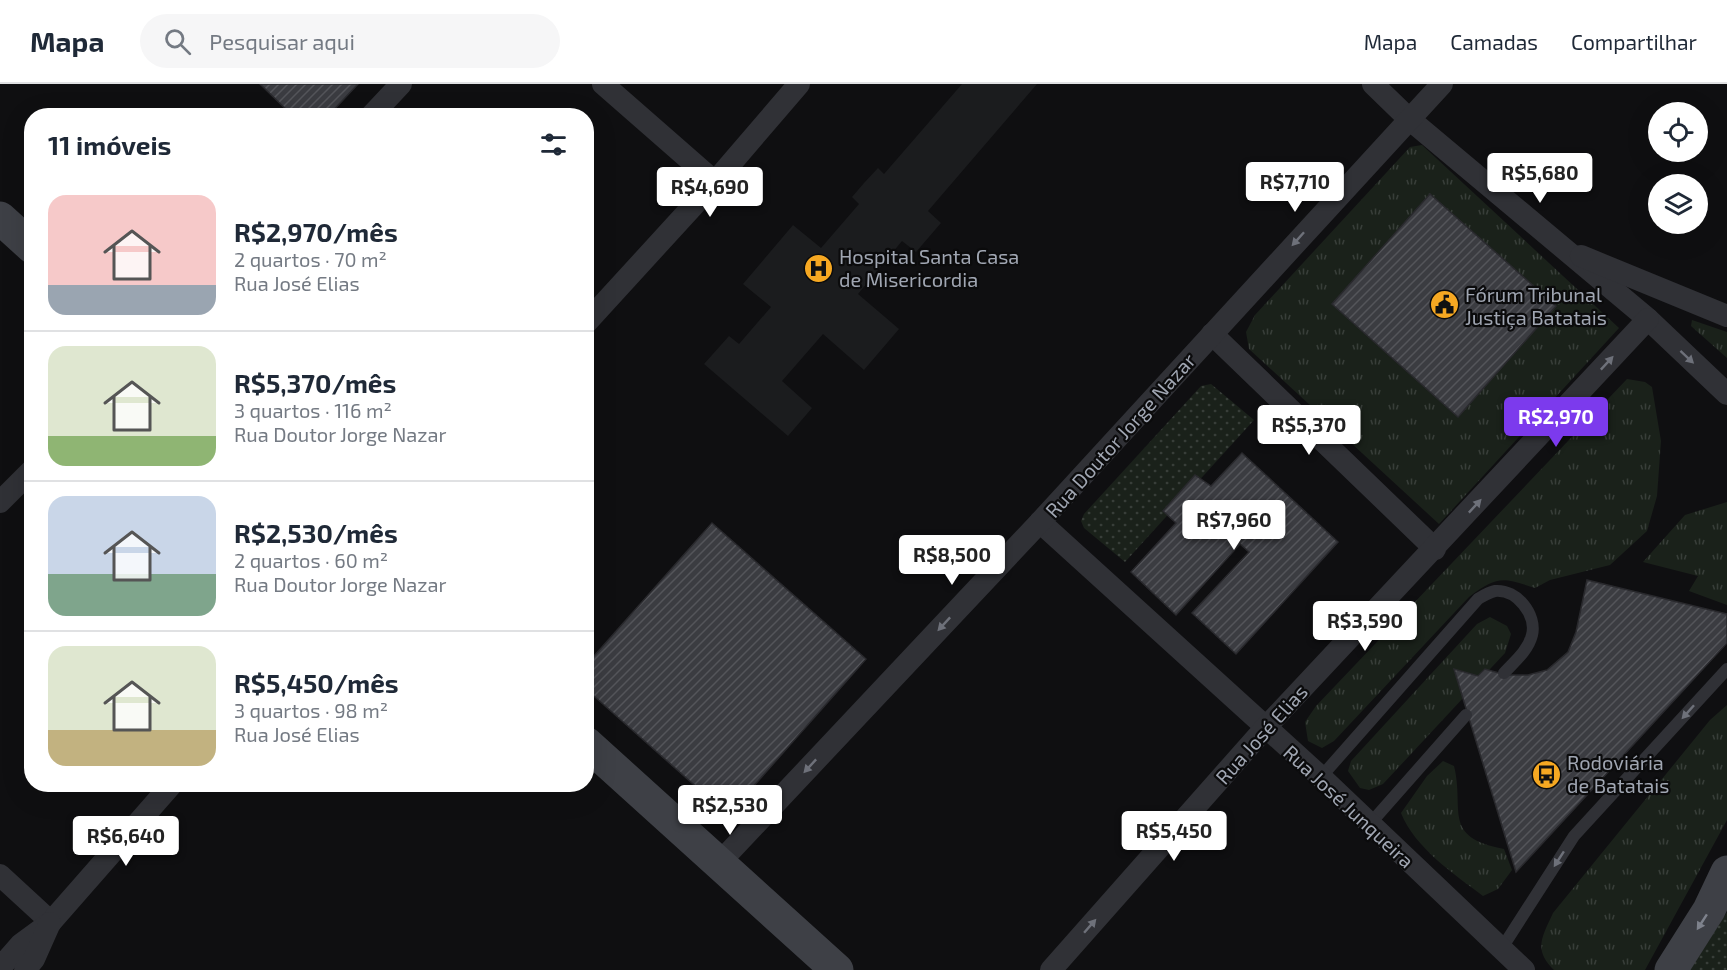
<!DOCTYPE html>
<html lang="pt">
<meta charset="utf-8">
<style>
:root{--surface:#fff;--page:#f6f6f7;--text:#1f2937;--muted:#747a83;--line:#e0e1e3;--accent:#7c3aed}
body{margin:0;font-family:"Exo 2",sans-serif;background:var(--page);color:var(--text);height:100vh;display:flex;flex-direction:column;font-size:22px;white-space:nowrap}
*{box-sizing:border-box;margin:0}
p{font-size:20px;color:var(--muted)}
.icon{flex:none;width:33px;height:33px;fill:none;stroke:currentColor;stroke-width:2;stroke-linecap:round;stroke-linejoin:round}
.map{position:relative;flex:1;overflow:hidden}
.sheet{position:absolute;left:24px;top:24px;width:570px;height:684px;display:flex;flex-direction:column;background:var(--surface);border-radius:24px;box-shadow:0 6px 24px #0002}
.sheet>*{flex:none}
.buttons{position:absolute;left:1648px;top:18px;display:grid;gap:12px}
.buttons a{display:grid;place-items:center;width:60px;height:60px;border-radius:50%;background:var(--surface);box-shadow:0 6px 24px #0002;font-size:30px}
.price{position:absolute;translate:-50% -51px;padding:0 14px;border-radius:6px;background:#fff;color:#222;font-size:20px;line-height:39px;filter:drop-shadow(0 2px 3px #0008)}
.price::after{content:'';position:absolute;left:50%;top:36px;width:18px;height:14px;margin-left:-9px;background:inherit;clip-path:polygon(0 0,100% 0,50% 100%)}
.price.current{background:var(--accent);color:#fff}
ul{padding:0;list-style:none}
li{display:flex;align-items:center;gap:18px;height:150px;padding:0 24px}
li+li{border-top:2px solid var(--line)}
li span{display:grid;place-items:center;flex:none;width:168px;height:120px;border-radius:18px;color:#555}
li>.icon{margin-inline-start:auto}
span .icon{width:72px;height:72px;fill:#fffc;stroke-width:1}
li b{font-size:26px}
h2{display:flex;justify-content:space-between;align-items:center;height:72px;padding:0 24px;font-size:26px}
header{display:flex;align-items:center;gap:36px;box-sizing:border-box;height:84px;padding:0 30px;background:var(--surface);border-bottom:2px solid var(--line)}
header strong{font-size:28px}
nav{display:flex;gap:33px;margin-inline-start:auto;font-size:21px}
.search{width:420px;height:54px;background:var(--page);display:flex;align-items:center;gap:15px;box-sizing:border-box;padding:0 21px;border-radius:33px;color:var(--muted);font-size:22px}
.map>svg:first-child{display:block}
.built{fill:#1b1c1e}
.grass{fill:url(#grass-tufts)}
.park{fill:url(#park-dots)}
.building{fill:url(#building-hatch);stroke:#29292d;stroke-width:1.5}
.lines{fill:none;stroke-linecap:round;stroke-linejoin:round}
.service{stroke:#303136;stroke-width:12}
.minor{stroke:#303136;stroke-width:22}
.secondary{stroke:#3e4046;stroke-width:33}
.oneway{fill:#6e717a}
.oneway2{fill:#7e828c}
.labels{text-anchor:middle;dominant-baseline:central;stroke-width:4.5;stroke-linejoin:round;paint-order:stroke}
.poi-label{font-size:20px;fill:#a0a6b2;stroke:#0b0b0c;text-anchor:start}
.street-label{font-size:20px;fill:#a0a6b2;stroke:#0b0b0c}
</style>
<header>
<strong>Mapa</strong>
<div class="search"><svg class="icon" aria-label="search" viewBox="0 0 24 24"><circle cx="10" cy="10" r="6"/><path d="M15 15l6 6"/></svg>Pesquisar aqui</div>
<nav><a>Mapa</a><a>Camadas</a><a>Compartilhar</a></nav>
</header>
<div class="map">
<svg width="1727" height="886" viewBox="0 0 1727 886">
<defs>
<pattern id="grass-tufts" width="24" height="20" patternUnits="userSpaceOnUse" patternTransform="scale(1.5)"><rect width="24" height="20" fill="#1a211a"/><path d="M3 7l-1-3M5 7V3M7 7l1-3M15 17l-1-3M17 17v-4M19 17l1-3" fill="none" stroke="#383e39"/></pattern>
<pattern id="park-dots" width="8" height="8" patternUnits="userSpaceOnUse" patternTransform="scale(1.5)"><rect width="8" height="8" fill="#1a211a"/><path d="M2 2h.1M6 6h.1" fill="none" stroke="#383e39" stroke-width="1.8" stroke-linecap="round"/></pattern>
<pattern id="building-hatch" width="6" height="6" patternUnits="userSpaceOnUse" patternTransform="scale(1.5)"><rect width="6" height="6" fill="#3b3c41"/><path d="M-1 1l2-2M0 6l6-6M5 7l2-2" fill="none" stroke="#54555a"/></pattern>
</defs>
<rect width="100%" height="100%" fill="#0f0f11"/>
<path class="built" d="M962 0H1037L928 127 941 139 916 168 902 157 858 210 899 245 864 286 823 250 782 297 812 324 788 352 704 280 729 252 739 260 771 223 743 200 793 141 821 164 859 120 852 113 864 99 878 84 884 90Z"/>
<g class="grass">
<path d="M1422 61 1619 244 1439 440 1249 265 1246 248 1255 231 1410 63Z"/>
<path d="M1692 236 1727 248V274L1691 242Z"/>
<path d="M1627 295 1645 298 1652 303 1661 357 1657 412 1647 447 1610 481 1550 496 1535 504C1502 493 1497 492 1469 513L1334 657 1322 664 1308 657 1305 638 1316 622Z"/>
<path d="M1727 418V521L1689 507 1698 492 1643 478 1685 431Z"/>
<path d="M1490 533 1507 542 1511 550 1505 569 1383 700 1369 706 1360 704 1348 687 1351 677 1477 540Z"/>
<path d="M1727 621V736L1645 886H1554C1533 866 1542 853 1553 829L1710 636Z"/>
<path d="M1443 677 1454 682C1465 726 1441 753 1504 765L1512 786 1498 805 1483 812C1454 790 1415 764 1401 729L1427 692Z"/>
</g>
<g class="park">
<path d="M1211 300 1254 336 1125 478 1084 444 1081 437 1084 430 1201 302Z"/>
<path d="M1727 828V886H1690Z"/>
</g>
<g class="building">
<path d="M260 0H358L328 32H293Z"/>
<path d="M1430 110 1556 222 1458 333 1332 220Z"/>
<path d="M1242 369 1338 458 1236 570 1192 529 1249 468 1240 460 1176 531 1131 488 1176 439 1163 427 1195 391 1211 402Z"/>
<path d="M712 439 866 575 728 731 586 605V581Z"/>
<path d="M1587 496 1727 530V559L1516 788 1454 585 1478 592 1485 585 1506 591H1528L1547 586 1568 568 1576 548Z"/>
</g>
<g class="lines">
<g class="service">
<path d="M1321 693 1478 515C1483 512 1489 508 1495 507 1517 505 1537 531 1532 551 1528 567 1514 578 1504 589"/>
<path d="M1369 741 1466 631"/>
<path d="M1502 864 1574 752 1727 585"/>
</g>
<g class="minor">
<path d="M603 0 715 98"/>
<path d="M1373 0 1408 34 1648 235 1727 310"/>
<path d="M371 32 401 0"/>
<path d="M1581 172 1727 232"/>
<path d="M586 239 715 98 799 0"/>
<path d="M1212 250 1435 465"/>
<path d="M0 418 32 386"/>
<path d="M1040 438 1321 693 1524 886"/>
<path d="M720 778 1040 438 1442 0"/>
<path d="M0 791 51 838"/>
<path d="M0 884 21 860 51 838 172 700"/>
<path d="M25 886 34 875 50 839"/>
<path d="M1051 886 1266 643 1648 235"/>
</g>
<g class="secondary">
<path d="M0 134 32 163"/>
<path d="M586 659 837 886"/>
<path d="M1671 886 1709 826 1727 788"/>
</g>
</g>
<defs><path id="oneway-solid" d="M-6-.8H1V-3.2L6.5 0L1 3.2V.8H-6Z" transform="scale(1.5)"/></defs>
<g class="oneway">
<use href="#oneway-solid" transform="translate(1298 155) rotate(132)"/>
<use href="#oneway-solid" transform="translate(1687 273) rotate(43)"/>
<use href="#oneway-solid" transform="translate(1607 279) rotate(-47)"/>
<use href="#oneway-solid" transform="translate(1475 422) rotate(-47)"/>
<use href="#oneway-solid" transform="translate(944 540) rotate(133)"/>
<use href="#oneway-solid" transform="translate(1688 628) rotate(132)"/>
<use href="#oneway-solid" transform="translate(810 682) rotate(133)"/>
<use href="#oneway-solid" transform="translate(1559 775) rotate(123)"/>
<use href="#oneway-solid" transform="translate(1090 842) rotate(-49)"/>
</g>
<use class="oneway2" href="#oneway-solid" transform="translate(1702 838) rotate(123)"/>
<defs>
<symbol id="hospital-disc" viewBox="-11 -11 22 22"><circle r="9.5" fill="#f6a822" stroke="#0b0b0c"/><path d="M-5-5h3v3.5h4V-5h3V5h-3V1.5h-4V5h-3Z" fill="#111"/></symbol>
<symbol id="civic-disc" viewBox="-11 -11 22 22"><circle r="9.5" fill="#f6a822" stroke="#0b0b0c"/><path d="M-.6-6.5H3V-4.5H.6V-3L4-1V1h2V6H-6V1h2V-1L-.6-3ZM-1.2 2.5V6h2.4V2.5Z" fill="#111"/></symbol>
<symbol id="bus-disc" viewBox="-11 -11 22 22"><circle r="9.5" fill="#f6a822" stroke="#0b0b0c"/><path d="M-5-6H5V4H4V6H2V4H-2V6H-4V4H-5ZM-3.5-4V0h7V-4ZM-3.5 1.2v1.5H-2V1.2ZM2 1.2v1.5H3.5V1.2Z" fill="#111"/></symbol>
</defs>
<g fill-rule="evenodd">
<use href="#hospital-disc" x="802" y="168" width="33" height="33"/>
<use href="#civic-disc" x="1428" y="204" width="33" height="33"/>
<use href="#bus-disc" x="1530" y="674" width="33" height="33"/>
</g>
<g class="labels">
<g class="poi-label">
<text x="839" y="172">Hospital Santa Casa<tspan x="839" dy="23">de Misericordia</tspan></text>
<text x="1465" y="210">Fórum Tribunal<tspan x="1465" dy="23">Justiça Batatais</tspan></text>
<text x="1567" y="678">Rodoviária<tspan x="1567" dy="23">de Batatais</tspan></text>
</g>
<g class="street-label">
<text transform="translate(1120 351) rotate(-48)">Rua Doutor Jorge Nazar</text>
<text transform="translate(1261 650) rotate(-48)">Rua José Elias</text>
<text transform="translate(1349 722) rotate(43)">Rua José Junqueira</text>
</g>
</g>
</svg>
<div class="buttons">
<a><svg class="icon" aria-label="locate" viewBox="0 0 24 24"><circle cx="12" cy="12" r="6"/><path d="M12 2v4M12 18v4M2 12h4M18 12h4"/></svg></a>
<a><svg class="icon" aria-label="layers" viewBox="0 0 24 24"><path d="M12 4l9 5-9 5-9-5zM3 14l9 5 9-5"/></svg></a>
</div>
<b class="price" style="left:1540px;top:120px">R$5,680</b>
<b class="price" style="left:1295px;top:129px">R$7,710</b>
<b class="price" style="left:710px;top:134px">R$4,690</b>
<b class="price current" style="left:1556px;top:364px">R$2,970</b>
<b class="price" style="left:1309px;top:372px">R$5,370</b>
<b class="price" style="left:1234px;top:467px">R$7,960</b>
<b class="price" style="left:952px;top:502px">R$8,500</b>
<b class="price" style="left:1365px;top:568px">R$3,590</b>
<b class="price" style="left:730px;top:752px">R$2,530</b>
<b class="price" style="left:1174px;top:778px">R$5,450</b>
<b class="price" style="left:126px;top:783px">R$6,640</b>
<section class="sheet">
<h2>11 imóveis<svg class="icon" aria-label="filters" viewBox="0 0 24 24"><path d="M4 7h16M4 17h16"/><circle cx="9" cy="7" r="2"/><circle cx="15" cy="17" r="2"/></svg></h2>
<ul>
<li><span style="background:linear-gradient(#f6c9c9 75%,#9aa5b1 0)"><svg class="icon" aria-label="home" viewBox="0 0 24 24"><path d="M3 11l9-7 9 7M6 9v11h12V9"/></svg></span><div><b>R$2,970/mês</b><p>2 quartos · 70 m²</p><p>Rua José Elias</p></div></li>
<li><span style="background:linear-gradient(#dfe7d0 75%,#8fb573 0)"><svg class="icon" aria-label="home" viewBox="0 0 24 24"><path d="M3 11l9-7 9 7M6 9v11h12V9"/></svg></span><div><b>R$5,370/mês</b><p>3 quartos · 116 m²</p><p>Rua Doutor Jorge Nazar</p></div></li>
<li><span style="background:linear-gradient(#c9d6e8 65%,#7fa58c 0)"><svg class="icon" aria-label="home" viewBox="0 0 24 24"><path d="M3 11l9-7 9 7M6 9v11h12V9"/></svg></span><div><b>R$2,530/mês</b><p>2 quartos · 60 m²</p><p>Rua Doutor Jorge Nazar</p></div></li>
<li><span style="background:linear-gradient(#dfe7d0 70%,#c2b280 0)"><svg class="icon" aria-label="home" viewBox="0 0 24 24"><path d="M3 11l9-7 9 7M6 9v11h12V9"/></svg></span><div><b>R$5,450/mês</b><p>3 quartos · 98 m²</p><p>Rua José Elias</p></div></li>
</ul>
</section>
</div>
